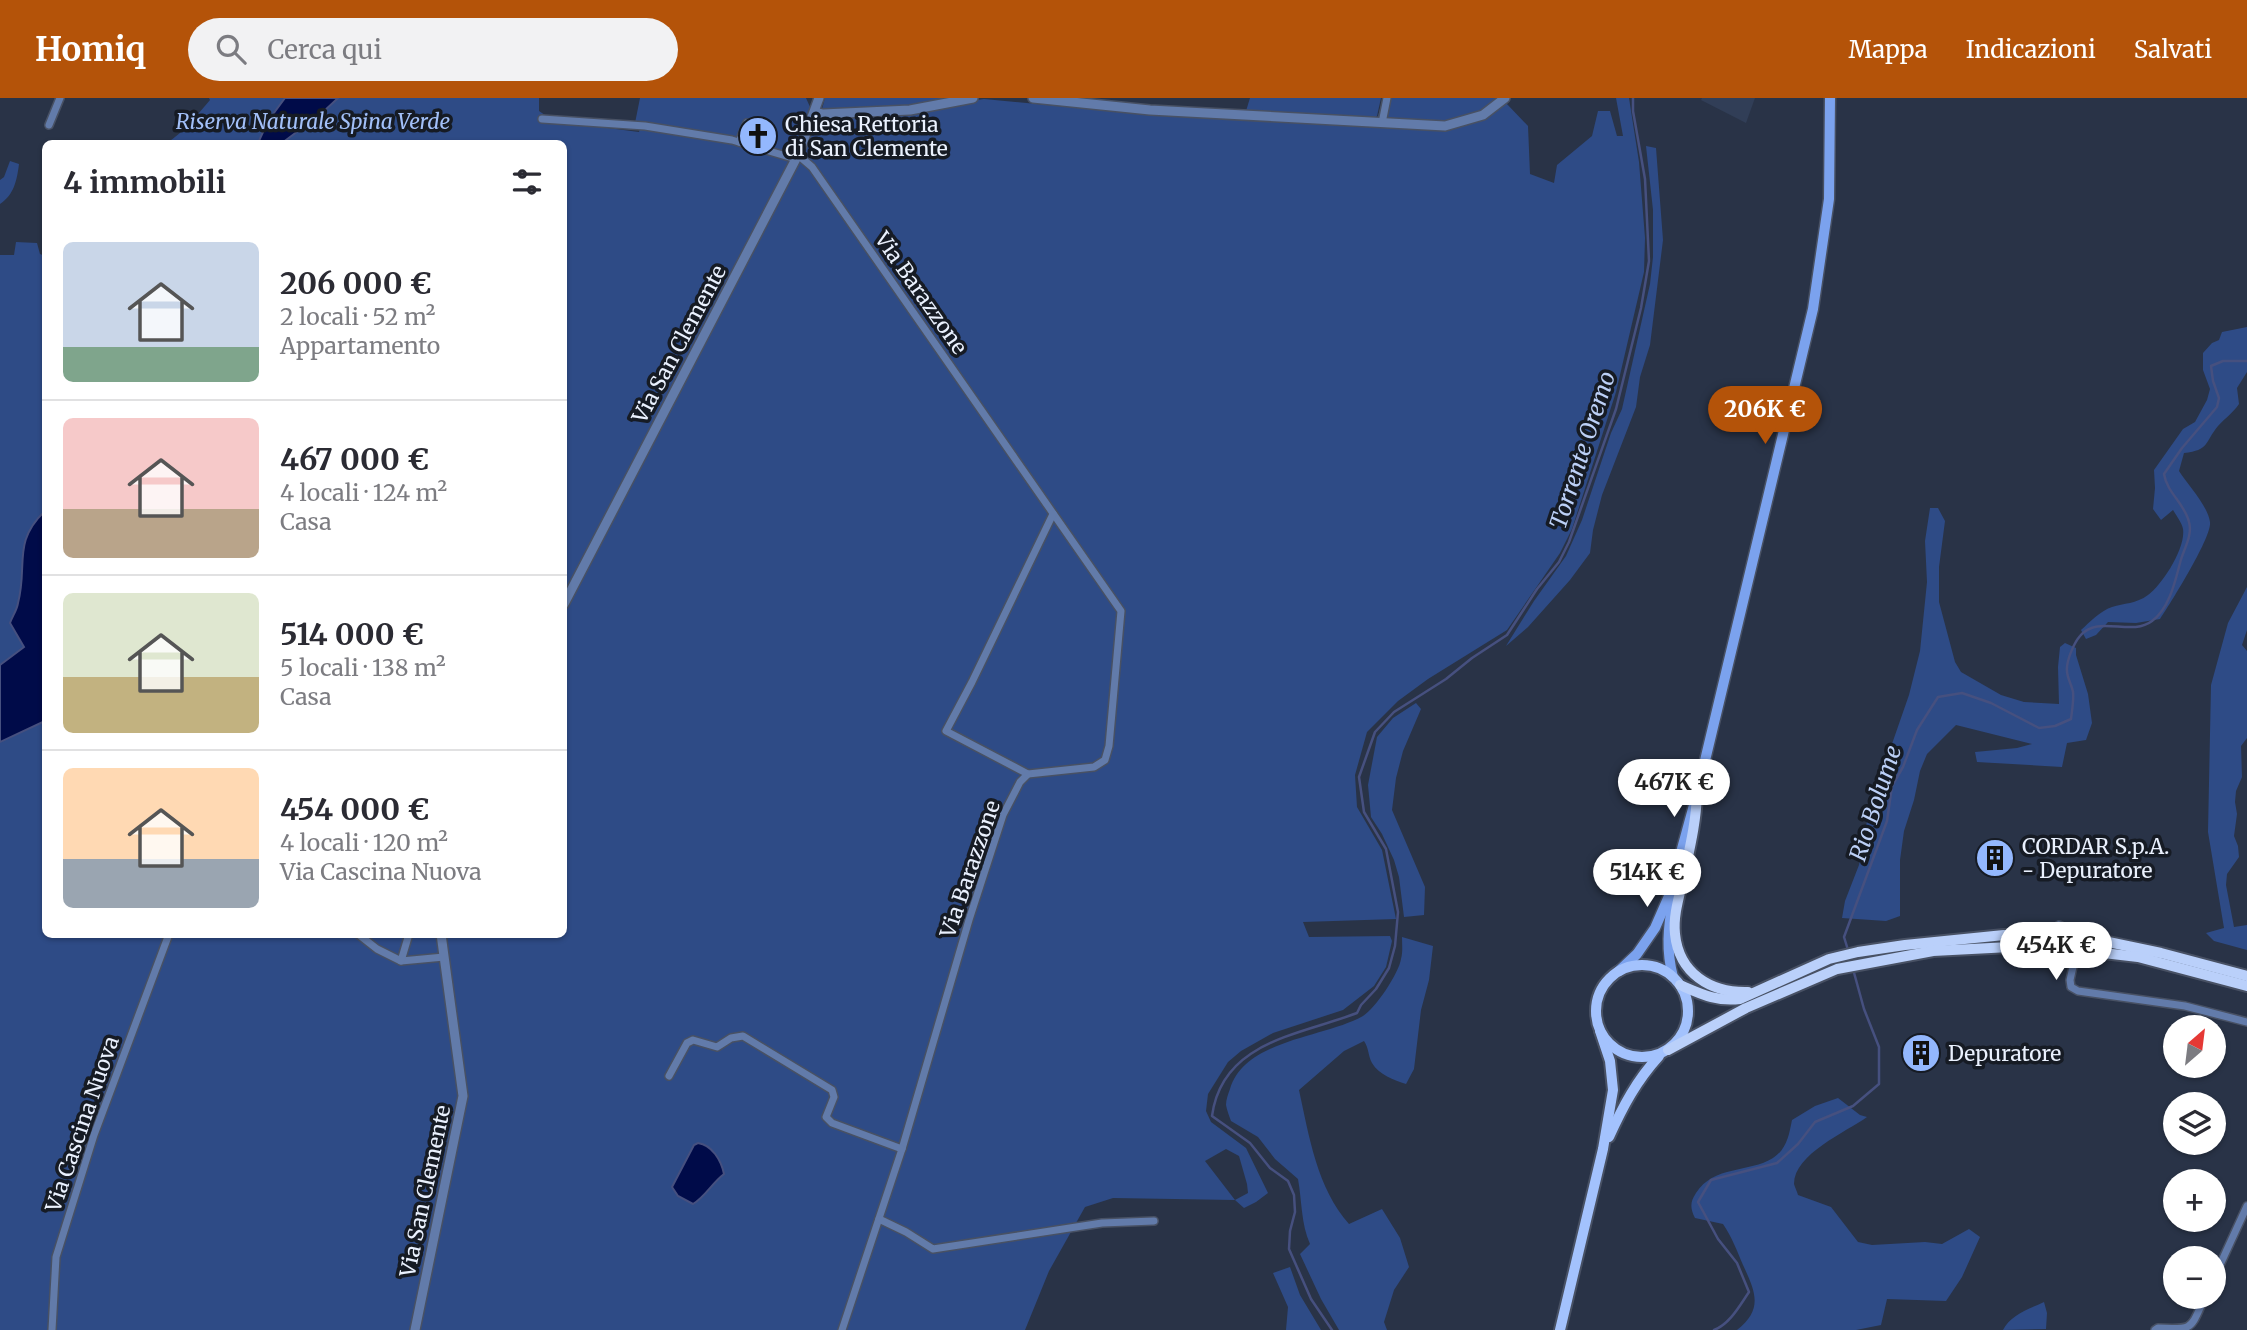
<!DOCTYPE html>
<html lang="it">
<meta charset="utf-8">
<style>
:root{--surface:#fff;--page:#f2f2f3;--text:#2b2b33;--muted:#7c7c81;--line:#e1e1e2;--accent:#b45309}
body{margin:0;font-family:Merriweather,serif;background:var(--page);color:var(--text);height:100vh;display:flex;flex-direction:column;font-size:26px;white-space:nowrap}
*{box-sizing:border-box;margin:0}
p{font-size:23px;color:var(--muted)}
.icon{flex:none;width:38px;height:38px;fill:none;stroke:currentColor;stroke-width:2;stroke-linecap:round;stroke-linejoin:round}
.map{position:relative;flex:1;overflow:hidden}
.details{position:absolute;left:42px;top:42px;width:525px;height:798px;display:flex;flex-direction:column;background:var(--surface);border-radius:10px;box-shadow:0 2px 5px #0004}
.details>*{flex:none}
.needle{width:46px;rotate:28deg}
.buttons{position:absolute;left:2163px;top:917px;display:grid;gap:14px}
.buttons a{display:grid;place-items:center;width:63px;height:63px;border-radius:50%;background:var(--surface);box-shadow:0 2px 5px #0004;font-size:35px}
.price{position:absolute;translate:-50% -60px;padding:0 16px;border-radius:24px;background:#fff;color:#222;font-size:23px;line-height:46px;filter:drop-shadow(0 2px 4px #0008)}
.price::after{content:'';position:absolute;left:50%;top:42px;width:21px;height:16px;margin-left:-10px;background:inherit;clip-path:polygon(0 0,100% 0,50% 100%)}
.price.selected{background:var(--accent);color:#fff}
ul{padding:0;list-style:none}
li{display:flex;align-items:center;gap:21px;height:175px;padding:0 21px}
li+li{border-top:2px solid var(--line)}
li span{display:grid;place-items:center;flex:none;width:196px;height:140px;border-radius:10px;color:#555}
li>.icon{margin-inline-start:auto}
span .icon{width:84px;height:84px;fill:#fffc;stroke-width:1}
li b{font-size:30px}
h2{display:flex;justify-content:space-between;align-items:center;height:84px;padding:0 21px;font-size:30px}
header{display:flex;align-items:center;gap:42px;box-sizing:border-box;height:98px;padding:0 35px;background:var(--accent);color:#fff}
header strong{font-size:33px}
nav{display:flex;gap:38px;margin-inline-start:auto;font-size:24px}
.search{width:490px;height:63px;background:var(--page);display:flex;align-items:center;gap:18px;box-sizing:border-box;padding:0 24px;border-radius:38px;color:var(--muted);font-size:26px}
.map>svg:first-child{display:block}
.built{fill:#313e57}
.green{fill:#2e4b86;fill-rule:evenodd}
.water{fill:#000b49;stroke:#46507f;stroke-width:2}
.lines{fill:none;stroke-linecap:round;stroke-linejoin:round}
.stream{stroke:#46507f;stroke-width:2.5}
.minor-casing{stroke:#485164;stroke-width:10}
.tertiary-casing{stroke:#485164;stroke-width:12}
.secondary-casing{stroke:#485164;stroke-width:13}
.primary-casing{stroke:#485164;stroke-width:14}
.trunk-casing{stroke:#485164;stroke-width:14}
.minor{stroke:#627baa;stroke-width:7}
.tertiary{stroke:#627baa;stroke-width:9}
.secondary{stroke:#7ba2ee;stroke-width:10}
.primary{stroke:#a3c2fd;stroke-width:10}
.trunk{stroke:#bad0fa;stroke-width:10}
.labels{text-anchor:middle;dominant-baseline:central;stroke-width:7;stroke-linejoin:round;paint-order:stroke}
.park-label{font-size:21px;font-style:italic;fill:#a2c0f9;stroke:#161b24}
.poi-label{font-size:21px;fill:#eaf1fe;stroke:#161b24;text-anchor:start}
.street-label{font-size:21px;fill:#eaf1fe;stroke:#161b24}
.water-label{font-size:23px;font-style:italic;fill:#bcd0f7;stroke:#161b24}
</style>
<header>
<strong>Homiq</strong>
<div class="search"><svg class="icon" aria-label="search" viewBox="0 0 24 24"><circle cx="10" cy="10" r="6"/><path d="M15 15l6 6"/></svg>Cerca qui</div>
<nav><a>Mappa</a><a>Indicazioni</a><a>Salvati</a></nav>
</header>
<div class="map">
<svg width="2247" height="1232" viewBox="0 0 2247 1232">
<rect width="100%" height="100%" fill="#293347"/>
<path class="built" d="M1702 0H1755L1746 25 1701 2Z"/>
<g class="green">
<path d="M209 0H539V13L554 23 639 34 641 26 635 25 640 0H806L815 20 919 16 946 7 984 1 1152 17 1375 29 1383 0H1500L1489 9 1475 17 1474 25 1486 21 1506 5 1528 28 1530 76 1554 85 1557 67 1592 38 1598 13H1610L1617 38H1623L1616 0H1629L1639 64 1645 140 1644 174 1616 294 1572 431 1560 455 1507 532 1428 581 1398 603 1367 634 1355 677 1357 709 1382 752 1396 821 1303 824 1309 839 1390 838 1392 843 1386 869 1374 888 1343 912 1273 935 1241 953 1228 964 1208 996 1206 1013 1211 1024 1246 1050 1268 1095 1256 1104 1244 1110 1235 1102 1113 1100 1085 1109 1049 1173 1025 1232H0V157H14L16 144 37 145 40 156 45 158 46 836H564V46L167 45C184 34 197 17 210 2ZM1226 1051 1239 1058 1247 1086 1248 1095 1235 1102 1205 1063Z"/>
<path d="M825 0H952L921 8 835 12 822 11Z"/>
<path d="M1250 0H1381L1377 18 1373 22 1246 13Z"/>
<path d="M1646 48 1656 50 1663 142 1650 247 1640 279 1636 309 1602 397 1593 432 1590 455 1570 482 1528 529 1506 548 1534 503 1566 458 1582 422 1611 335 1622 311 1650 186 1653 159V112Z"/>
<path d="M10 63 19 66C17 82 14 97 0 106V82L4 79Z"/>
<path d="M2247 229V274L2237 290 2239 306C2233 315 2225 320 2218 328 2204 345 2210 352 2184 355L2179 373C2188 387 2208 408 2210 424 2212 439 2170 506 2160 521L2136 525 2108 524 2096 537 2086 541 2081 532C2090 524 2100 513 2112 509 2124 505 2136 506 2148 497 2162 487 2186 450 2183 431 2182 425 2176 417 2173 412L2161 422 2153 411 2155 390 2154 372 2183 331 2195 324 2207 302 2210 291 2203 272V255L2212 245 2219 242 2222 234Z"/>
<path d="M1930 410H1938L1945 423 1939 469V504L1955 564 1961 574 2001 597 2024 604 2059 606 2058 569 2060 549 2065 545 2076 550V557L2088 596 2092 625 2086 642 2067 645 2062 669 1977 664 1975 654 2017 650 2032 646 1956 627 1927 656 1920 673 1914 702 1904 733 1900 762V818L1886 823 1842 820 1845 803 1859 767 1869 712 1909 597 1920 553 1927 484 1925 443Z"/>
<path d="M2247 489V532L2242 547 2247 553V640L2241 648 2242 679 2236 693 2235 704 2237 716 2234 738 2238 748 2239 759 2227 776 2226 787 2234 829 2247 827V852L2214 843 2206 835 2224 830 2208 734 2211 587 2228 525Z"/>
<path d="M1416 605 1421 611 1403 653 1396 680 1392 712 1425 789 1424 817 1404 819 1399 779 1394 762 1382 736 1371 719 1368 687 1377 639 1393 620Z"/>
<path d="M1402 839 1433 848 1429 882 1421 912 1414 971 1406 986C1394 982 1379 977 1372 965 1368 958 1369 950 1364 943L1344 953 1299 992C1309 1038 1317 1090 1349 1126L1382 1111 1400 1140 1409 1169 1394 1192 1384 1224 1387 1232H1339L1321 1201 1300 1156 1310 1146C1301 1126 1302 1103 1298 1081L1275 1061 1258 1039 1231 1023C1229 1018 1227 1012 1226 1007 1226 1002 1228 996 1230 991 1245 941 1324 940 1363 918 1375 911 1399 875 1401 861 1403 854 1402 846 1402 839Z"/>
<path d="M1838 1000 1860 1017 1867 1019C1846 1034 1794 1056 1794 1086 1795 1090 1797 1093 1798 1097L1831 1109 1858 1144 1872 1147 1925 1144 1942 1146 1969 1131 1980 1139 1962 1179 1946 1203 1887 1201 1881 1227 1856 1232H1737C1764 1211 1755 1193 1743 1167 1737 1153 1732 1139 1723 1126L1695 1120C1690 1110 1690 1104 1696 1095 1714 1067 1749 1075 1773 1060 1787 1051 1789 1037 1792 1022L1815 1008Z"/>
<path d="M1290 1169 1300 1197 1321 1232H1286L1288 1209 1273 1175Z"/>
<path d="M2044 1204 2047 1215 2046 1231 2003 1232C2010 1217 2029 1211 2044 1204Z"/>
</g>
<g class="water">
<path d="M285 0H338L322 15 282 45H258L268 23Z"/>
<path d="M45 413V623L0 644V567L24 549 10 525C12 519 17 512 18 505 28 467 12 444 45 413Z"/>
<path d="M698 1045C712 1047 721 1062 724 1076 712 1085 705 1099 693 1106L678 1098 672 1089 694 1047Z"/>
</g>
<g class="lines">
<g class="stream">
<path d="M1848 852 1844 839 1887 723 1892 688 1903 669 1917 632 1938 599 1962 595 1991 605 2039 630 2055 628 2071 621C2072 612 2074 602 2073 594 2072 587 2067 580 2067 573 2066 563 2074 545 2080 538 2098 516 2131 539 2152 523 2169 511 2175 484 2180 465 2183 452 2193 438 2189 424 2185 406 2167 395 2164 376L2182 350 2217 309 2219 300 2213 283 2211 268 2223 263H2247"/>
<path d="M1332 1232 1311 1201 1289 1151 1290 1133 1295 1114 1294 1097 1288 1083 1270 1070 1250 1045 1212 1018C1222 943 1300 937 1357 915L1361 907 1376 891 1389 870 1395 848 1398 814 1386 751 1364 714 1359 679 1375 634 1394 614 1446 581 1472 560 1507 537 1537 491 1559 464 1569 444 1616 311 1641 210 1649 163 1645 81 1633 13V0"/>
<path d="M1714 1232C1730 1226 1740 1207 1749 1194L1737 1165 1718 1141 1698 1104 1711 1082 1777 1065 1798 1046 1815 1024 1853 1008 1879 986V949L1864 911 1853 871"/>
</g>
<defs>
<g id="minor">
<path d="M542 21 645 28 732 42 796 61"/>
<path d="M1382 25 1387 0"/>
<path d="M49 27 60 0"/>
<path d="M739 44 747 25"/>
<path d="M798 57 812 69 1121 513 1109 648 1105 662 1094 669 1028 676 1020 684 1003 717 969 822 902 1051 842 1232"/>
<path d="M1028 676 946 633 972 584 1053 416"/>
<path d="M2059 827 2077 836"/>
<path d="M358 836 377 851 401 863 444 859"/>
<path d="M2075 860 2070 882 2071 889 2078 893 2185 908 2247 924"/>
<path d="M401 863 409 836"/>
<path d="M669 978 687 945 693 942 717 949 731 940 743 938 832 992 834 999 826 1019 832 1025 902 1051"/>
<path d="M879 1121 906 1134 933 1151 1102 1125 1154 1123"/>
<path d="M2214 1180 2247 1108"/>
<path d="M52 1232 56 1159 94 1037 169 836"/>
<path d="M2155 1232 2158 1230C2195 1232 2190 1231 2205 1199"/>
</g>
<g id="tertiary">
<path d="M1033 0 1150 12 1445 28 1483 17 1505 0"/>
<path d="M815 14 823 16 910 12 973 0"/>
<path d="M564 506 798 57 819 0"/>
<path d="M415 1232 463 998 441 836"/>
</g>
<g id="secondary">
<path d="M1673 803C1668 830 1666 852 1673 879"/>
<path d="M1619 873 1637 856 1655 830 1669 798 1697 696 1813 211 1829 101 1830 0"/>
</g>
<g id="primary">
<circle cx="1642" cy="913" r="46"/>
<path d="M1609 1039C1623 1008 1637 982 1659 958"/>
<path d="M1560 1232 1603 1051 1613 992 1610 963 1600 933"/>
</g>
<g id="trunk">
<path d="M1697 696C1696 726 1689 753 1683 782 1679 799 1673 818 1675 836 1679 875 1710 895 1748 894"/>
<path d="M1680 887C1701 896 1717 904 1740 901L1829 861 1858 854 1905 847 2004 837 2094 841 2161 855 2247 878"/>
<path d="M1668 952 1746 910 1837 871 1933 853 2010 849 2061 850 2138 859 2247 888"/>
</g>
</defs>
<use href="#minor" class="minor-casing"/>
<use href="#tertiary" class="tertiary-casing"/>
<use href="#secondary" class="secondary-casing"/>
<use href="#primary" class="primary-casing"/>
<use href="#trunk" class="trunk-casing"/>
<use href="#minor" class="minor"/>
<use href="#tertiary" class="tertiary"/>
<use href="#secondary" class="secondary"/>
<use href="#primary" class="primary"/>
<use href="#trunk" class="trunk"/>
</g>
<defs>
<symbol id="church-disc" viewBox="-11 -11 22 22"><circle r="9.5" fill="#93b7fd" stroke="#161b24"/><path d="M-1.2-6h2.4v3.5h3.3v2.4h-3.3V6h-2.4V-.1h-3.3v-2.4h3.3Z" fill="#111"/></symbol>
<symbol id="building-disc" viewBox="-11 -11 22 22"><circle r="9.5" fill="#93b7fd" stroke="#161b24"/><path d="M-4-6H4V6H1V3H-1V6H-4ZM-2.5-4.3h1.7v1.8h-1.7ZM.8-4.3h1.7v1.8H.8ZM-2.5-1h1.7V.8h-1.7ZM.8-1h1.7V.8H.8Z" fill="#111"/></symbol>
</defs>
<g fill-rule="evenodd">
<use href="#church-disc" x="736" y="16" width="44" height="44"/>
<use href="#building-disc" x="1973" y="738" width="44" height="44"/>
<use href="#building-disc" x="1899" y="933" width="44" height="44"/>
</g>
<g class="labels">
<g class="park-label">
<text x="313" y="23">Riserva Naturale Spina Verde</text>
</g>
<g class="poi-label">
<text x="785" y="26">Chiesa Rettoria<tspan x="785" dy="24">di San Clemente</tspan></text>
<text x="2022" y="748">CORDAR S.p.A.<tspan x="2022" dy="24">- Depuratore</tspan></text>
<text x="1948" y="955">Depuratore</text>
</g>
<g class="street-label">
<text transform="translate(921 195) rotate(55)">Via Barazzone</text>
<text transform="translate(679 246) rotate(-62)">Via San Clemente</text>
<text transform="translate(970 771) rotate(-71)">Via Barazzone</text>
<text transform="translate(82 1026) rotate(-71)">Via Cascina Nuova</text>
<text transform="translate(425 1093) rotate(-78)">Via San Clemente</text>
</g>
<g class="water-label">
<text transform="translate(1582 352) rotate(-72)">Torrente Oremo</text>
<text transform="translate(1875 705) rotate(-72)">Rio Bolume</text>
</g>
</g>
</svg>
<div class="buttons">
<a><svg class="needle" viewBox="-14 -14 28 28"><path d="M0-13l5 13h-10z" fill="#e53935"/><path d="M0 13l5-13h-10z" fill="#7c7c81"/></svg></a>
<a><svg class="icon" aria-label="layers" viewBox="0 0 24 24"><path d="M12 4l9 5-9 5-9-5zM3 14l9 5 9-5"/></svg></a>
<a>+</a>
<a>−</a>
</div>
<b class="price selected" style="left:1765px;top:348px">206K €</b>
<b class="price" style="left:1674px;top:721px">467K €</b>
<b class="price" style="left:1647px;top:811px">514K €</b>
<b class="price" style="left:2056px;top:884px">454K €</b>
<section class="details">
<h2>4 immobili<svg class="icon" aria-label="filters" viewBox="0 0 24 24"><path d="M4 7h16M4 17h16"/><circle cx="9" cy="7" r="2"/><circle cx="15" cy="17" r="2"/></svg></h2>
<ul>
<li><span style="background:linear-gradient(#c9d6e8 75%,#7fa58c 0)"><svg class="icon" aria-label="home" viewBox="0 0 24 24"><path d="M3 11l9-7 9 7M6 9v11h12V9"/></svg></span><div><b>206 000 €</b><p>2 locali · 52 m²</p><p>Appartamento</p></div></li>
<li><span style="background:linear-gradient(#f6c9c9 65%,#b9a48a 0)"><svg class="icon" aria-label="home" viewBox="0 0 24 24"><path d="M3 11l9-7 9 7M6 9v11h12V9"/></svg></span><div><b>467 000 €</b><p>4 locali · 124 m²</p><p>Casa</p></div></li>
<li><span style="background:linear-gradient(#dfe7d0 60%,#c2b280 0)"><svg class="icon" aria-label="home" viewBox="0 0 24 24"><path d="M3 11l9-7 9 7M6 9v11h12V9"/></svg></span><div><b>514 000 €</b><p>5 locali · 138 m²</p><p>Casa</p></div></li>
<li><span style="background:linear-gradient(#ffd9b3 65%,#9aa5b1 0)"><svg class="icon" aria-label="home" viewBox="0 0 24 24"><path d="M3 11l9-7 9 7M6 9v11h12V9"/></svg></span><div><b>454 000 €</b><p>4 locali · 120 m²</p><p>Via Cascina Nuova</p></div></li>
</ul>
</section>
</div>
